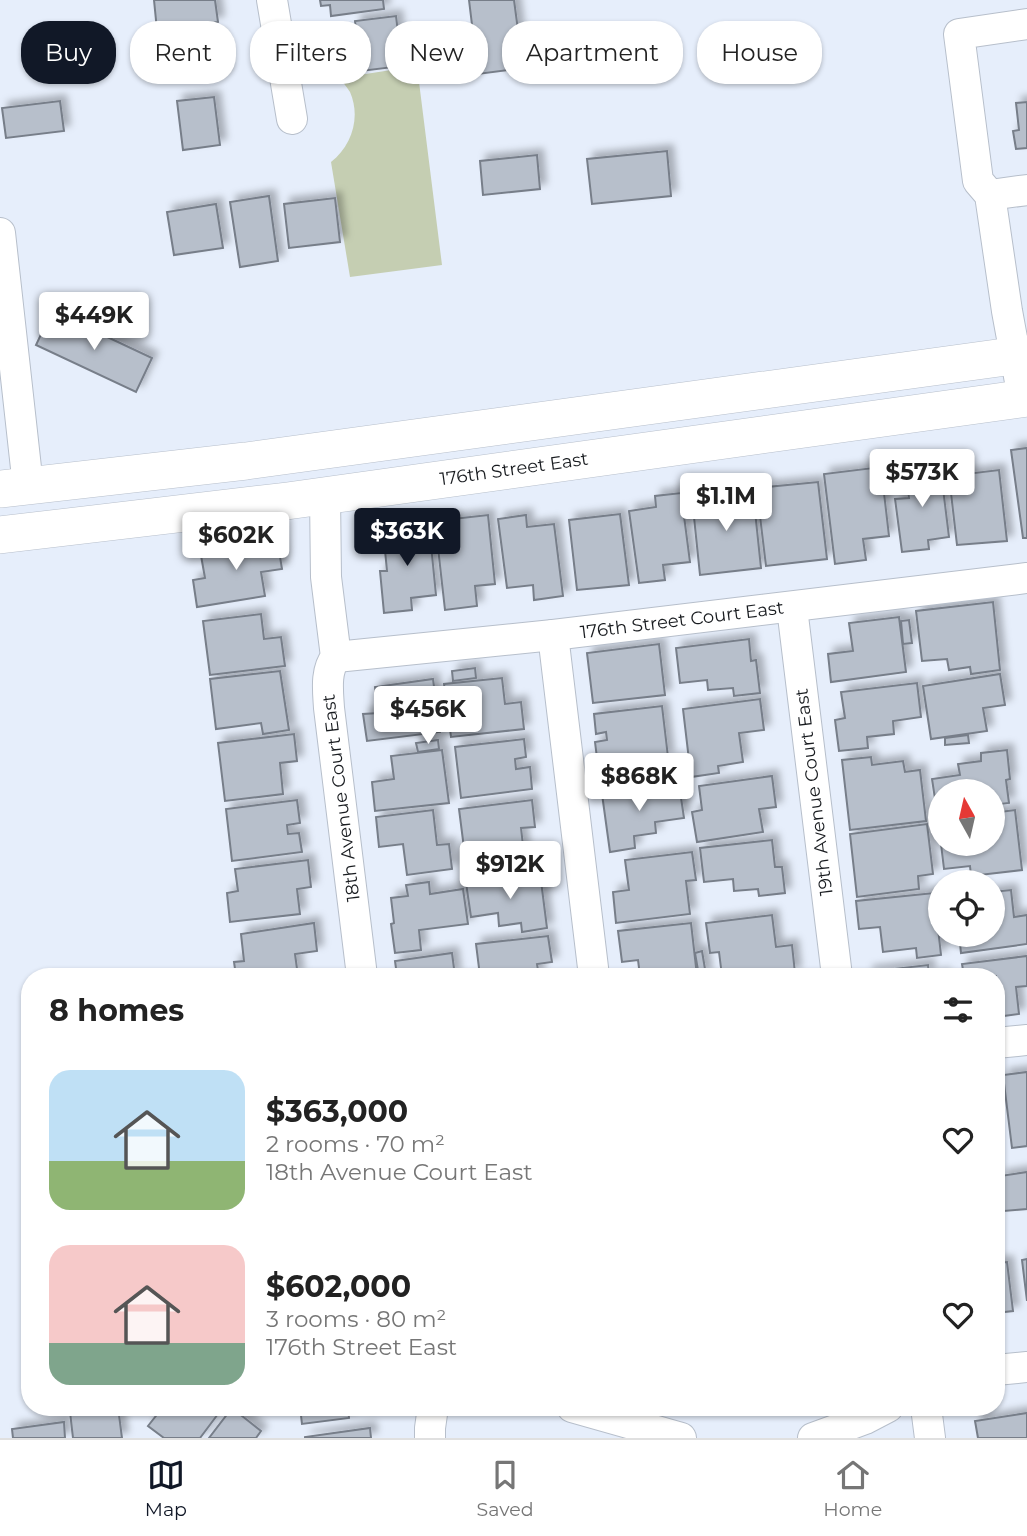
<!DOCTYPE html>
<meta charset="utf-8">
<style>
:root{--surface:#fff;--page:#f2f2f2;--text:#222;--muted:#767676;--line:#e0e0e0;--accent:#111827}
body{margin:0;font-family:Montserrat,sans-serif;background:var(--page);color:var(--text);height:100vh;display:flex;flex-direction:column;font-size:26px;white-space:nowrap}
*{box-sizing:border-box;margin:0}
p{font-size:23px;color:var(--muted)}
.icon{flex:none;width:38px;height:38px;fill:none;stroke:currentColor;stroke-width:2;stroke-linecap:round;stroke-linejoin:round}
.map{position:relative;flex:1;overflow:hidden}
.details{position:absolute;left:21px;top:968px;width:984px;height:448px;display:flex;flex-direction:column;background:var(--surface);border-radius:28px;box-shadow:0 2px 5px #0004}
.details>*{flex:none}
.guide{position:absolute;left:21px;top:21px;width:985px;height:63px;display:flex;gap:14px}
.needle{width:46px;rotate:352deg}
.controls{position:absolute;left:928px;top:779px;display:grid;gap:14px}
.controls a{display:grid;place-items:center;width:77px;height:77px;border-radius:50%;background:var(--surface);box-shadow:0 2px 5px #0004;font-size:35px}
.price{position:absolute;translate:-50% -60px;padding:0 16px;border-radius:7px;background:#fff;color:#222;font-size:23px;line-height:46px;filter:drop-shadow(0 2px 4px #0008)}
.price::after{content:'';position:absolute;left:50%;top:42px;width:21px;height:16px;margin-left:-10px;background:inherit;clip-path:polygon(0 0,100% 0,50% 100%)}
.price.on{background:var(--accent);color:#fff}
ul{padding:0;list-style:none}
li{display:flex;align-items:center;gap:21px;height:175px;padding:0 28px}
li span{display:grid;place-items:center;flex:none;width:196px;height:140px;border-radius:21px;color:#555}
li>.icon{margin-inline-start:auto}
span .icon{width:84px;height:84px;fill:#fffc;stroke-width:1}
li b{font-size:30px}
h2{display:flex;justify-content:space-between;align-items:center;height:84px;padding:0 28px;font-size:30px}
.tag{padding:0 24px;border-radius:28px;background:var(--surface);box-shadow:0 2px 5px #0004;font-size:24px;line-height:63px}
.tag.on{background:var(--accent);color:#fff}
.menu{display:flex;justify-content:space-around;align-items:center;height:98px;border-top:2px solid var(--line);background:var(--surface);font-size:19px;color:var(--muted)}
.menu a{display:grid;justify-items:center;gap:4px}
.menu .on{color:var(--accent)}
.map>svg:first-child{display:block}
.green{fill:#c5ceb2}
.building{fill:#b7bfcb;stroke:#777e89;stroke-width:2;filter:url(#shadow)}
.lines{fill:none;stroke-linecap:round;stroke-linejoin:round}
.minor-casing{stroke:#b7bfcb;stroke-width:32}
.major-casing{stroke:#b7bfcb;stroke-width:38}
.minor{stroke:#fff;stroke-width:30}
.major{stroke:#fff;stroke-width:37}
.labels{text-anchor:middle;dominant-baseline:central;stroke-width:5;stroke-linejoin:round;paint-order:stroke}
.street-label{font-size:18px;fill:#191c20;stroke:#fff}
</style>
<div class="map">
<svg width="1027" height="1438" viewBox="0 0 1027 1438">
<defs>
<filter id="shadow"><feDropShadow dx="6" dy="-6" stdDeviation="3.5" flood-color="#0004"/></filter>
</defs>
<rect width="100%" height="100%" fill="#e6eefb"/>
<path class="green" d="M417 66 442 265 350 277 331 162C352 146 361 117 350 92 347 87 343 83 340 78Z"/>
<g class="building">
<path d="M154 0H215L218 22 157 30Z"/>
<path d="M320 0H383L384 9 331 16 330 5 321 6Z"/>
<path d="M469 0H514L523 68 478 74Z"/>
<path d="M396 16 402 66 361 71 355 21Z"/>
<path d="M219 36 225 74 177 82 171 43Z"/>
<path d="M214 97 220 145 183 150 177 101Z"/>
<path d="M60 101 64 131 6 138 2 108Z"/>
<path d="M1027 102V148L1016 149 1013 131 1019 130 1016 103Z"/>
<path d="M667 151 671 196 592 204 587 159Z"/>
<path d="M537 155 540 189 483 195 480 161Z"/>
<path d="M269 196 278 261 240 267 230 202Z"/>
<path d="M335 198 340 242 289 248 284 204Z"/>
<path d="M216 204 223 248 174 255 167 212Z"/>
<path d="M52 311 152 358 136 392 36 345Z"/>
<path d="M1027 448V538H1023L1011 450Z"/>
<path d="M940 464 949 537 928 540 929 549 902 552 895 499 909 498 905 469Z"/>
<path d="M881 467 889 536 863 539 866 560 835 564 824 474Z"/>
<path d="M999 470 1007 541 957 545 949 476Z"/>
<path d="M818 482 827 559 766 566 759 508 770 507 767 487Z"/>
<path d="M753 492 761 568 700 575 692 498Z"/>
<path d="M681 493 690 562 663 565 665 580 639 583 629 511 656 507 655 496Z"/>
<path d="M620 514 629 585 577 590 569 520Z"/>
<path d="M488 515 495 584 475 586 477 606 445 610 435 521Z"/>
<path d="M526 515 527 527 554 524 563 596 534 600 533 585 507 588 498 519Z"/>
<path d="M429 525 436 595 411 598 412 610 384 613 380 571H387L383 530Z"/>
<path d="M277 538 282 569 261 572 265 596 197 607 193 580 205 578 200 550Z"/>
<path d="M993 602 1000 670 971 674 970 667 949 670 947 659 922 661 916 611Z"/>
<path d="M261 614 264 639 281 637 285 666 210 675 203 621Z"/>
<path d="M899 617 906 672 831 682 828 654 853 651 849 623Z"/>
<path d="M909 620 912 643 903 644 901 621Z"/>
<path d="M749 639 751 661 756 660 760 693 734 696 733 688 708 690 707 680 680 683 676 648Z"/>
<path d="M659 644 665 695 593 703 587 653Z"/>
<path d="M475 668 476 678 453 681 452 671Z"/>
<path d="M280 671 289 730 263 734 261 723 216 729 210 679Z"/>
<path d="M1000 674 1005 705 983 708 987 731 931 739 923 686Z"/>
<path d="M502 678 505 704 521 702 524 729 451 737 444 684Z"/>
<path d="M433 679 440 732 367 741 363 714 378 713 375 687Z"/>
<path d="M917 683 921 717 893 721 894 734 867 737 868 748 839 751 835 720 845 718 841 692Z"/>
<path d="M760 699 764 730 739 733 743 762 718 766 719 773 691 777 683 709Z"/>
<path d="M662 706 668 757 598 766 595 742 607 740 606 732 596 734 594 714Z"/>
<path d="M294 734 297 761 280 763 283 794 225 801 218 743Z"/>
<path d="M968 735 969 743 945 745V738Z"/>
<path d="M524 739 526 757 515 759 516 769 530 767 532 789 461 798 455 747Z"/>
<path d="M438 740 439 749 418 752 416 743Z"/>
<path d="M442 750 449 803 375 811 372 782 394 779 391 756Z"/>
<path d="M1007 750 1010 779 1006 780 1009 803 992 805V791H940V812H937L932 779 960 775 958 764 981 761V753Z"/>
<path d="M871 757 872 765 903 761 905 772 920 770 926 821 850 830 842 760Z"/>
<path d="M772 776 776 807 759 809 763 832 697 842 692 812 702 810 699 786Z"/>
<path d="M679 784 684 818 655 822 656 833 634 836 635 848 610 852 602 794Z"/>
<path d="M297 800 300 823 287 825 288 834 299 833 302 852 232 861 226 809Z"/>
<path d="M532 800 535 827 521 828 524 854 490 858 492 869 467 872 459 809Z"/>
<path d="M433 810 437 845 449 844 452 869 407 875 403 844 379 847 376 817Z"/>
<path d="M1015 810 1022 870 971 876 970 866 944 869 941 844H992V813Z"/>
<path d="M927 824 933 874 918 876 919 889 857 897 850 834Z"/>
<path d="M772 840 775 867H782L785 893 759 896 758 889 734 891 733 879 704 882 700 848Z"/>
<path d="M692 852 696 880 686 881 690 914 616 923 613 892 629 890 625 860Z"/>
<path d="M308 860 311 887 297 889 300 914 230 922 227 893 238 891 235 869Z"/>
<path d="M540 873 547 928 522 932 521 923 499 926 498 913 471 917 466 883Z"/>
<path d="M429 882 430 894 463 889 468 924 419 930 421 950 395 953 391 924 394 923 391 898 408 896 406 885Z"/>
<path d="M1011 890 1014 917 1027 915V944L961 953 959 934H992V892Z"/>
<path d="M934 893 941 955 917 958 916 948 883 952 880 927 859 929 856 901Z"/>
<path d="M772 915 776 947 792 945 795 973 758 976V972L722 976 719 952 710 953 706 923Z"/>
<path d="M314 923 317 951 295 954 298 976H236L234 962 244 961 241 934Z"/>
<path d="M691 923 697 976H640L638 960 622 962 618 931Z"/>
<path d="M548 936 552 962 537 964 539 976H480L476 944Z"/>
<path d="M702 951 706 975 699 976 695 953Z"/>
<path d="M452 953 455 976H397L395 961Z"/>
<path d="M1027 956V986L1016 987 1019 1014 996 1017V976H964L962 964Z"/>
<path d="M928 965 929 976 944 974V976H868L867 972Z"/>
<path d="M1027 1072V1146L1012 1148 1003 1075Z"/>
<path d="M999 1080 1002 1105 996 1106V1081Z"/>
<path d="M1027 1172V1209L1004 1211 1000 1176Z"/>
<path d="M1027 1259V1301L1022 1260Z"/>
<path d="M1007 1262 1013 1311 996 1313V1263Z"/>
<path d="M109 1407H118L122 1438H73L70 1412Z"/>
<path d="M163 1407H217L221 1410 200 1438H164L148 1426Z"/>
<path d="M300 1407H348L349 1418 302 1424Z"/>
<path d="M232 1408 261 1431 256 1438H209Z"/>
<path d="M1027 1413V1438H978L975 1421Z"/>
<path d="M64 1422 65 1438H13L12 1429Z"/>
<path d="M370 1428 371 1438H305V1437Z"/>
</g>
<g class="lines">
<defs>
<g id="minor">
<path d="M272 0 292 119"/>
<path d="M990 195 1027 190"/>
<path d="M0 233 28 486"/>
<path d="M1023 398 1007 311 990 195 978 181 959 34 1027 24"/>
<path d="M325 496 326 577 336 657C325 671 328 691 329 708L362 976"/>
<path d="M792 608 837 976"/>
<path d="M553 635 594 976"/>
<path d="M336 657 553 635 1027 578"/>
<path d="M996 1043 1027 1040"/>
<path d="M996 1370 1027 1367"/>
<path d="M572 1407 681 1438"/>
<path d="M926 1407 930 1438"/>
<path d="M430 1438V1428L433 1407"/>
<path d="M813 1438 865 1419 888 1407"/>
</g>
<g id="major">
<path d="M0 489 246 461 1027 354"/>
<path d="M0 535 287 501 1027 398"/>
</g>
</defs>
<use href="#minor" class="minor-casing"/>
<use href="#major" class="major-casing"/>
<use href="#minor" class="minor"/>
<use href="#major" class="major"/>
</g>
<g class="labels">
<g class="street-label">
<text transform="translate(514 469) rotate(-8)">176th Street East</text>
<text transform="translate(682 620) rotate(-7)">176th Street Court East</text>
<text transform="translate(814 792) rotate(-97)">19th Avenue Court East</text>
<text transform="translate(341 798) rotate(-97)">18th Avenue Court East</text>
</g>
</g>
</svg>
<div class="controls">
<a><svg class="needle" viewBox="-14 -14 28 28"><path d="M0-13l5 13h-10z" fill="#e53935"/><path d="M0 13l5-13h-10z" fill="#767676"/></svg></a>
<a><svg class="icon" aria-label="locate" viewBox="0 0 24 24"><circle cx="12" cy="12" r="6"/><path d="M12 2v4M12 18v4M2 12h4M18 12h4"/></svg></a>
</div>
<b class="price" style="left:94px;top:352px">$449K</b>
<b class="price" style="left:922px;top:509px">$573K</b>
<b class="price" style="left:726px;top:533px">$1.1M</b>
<b class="price on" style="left:407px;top:568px">$363K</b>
<b class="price" style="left:236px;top:572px">$602K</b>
<b class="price" style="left:428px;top:746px">$456K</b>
<b class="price" style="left:639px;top:813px">$868K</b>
<b class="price" style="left:510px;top:901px">$912K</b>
<div class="guide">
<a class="tag on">Buy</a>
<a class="tag">Rent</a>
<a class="tag">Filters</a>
<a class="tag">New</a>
<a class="tag">Apartment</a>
<a class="tag">House</a>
</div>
<section class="details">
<h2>8 homes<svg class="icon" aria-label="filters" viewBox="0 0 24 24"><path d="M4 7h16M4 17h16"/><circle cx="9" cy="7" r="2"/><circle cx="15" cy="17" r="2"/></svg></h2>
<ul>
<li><span style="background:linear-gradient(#bfe0f5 65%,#8fb573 0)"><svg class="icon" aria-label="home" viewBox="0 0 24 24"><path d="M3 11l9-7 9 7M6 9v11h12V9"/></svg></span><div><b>$363,000</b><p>2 rooms · 70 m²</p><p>18th Avenue Court East</p></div><svg class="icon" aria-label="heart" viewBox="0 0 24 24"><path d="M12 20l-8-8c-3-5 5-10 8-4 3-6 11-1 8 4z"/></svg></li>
<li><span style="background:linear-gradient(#f6c9c9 70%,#7fa58c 0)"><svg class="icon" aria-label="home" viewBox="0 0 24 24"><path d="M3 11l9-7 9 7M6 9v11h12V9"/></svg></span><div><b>$602,000</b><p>3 rooms · 80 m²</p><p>176th Street East</p></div><svg class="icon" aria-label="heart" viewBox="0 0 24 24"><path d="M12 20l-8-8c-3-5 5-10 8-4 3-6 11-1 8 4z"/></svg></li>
</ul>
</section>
</div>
<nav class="menu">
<a class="on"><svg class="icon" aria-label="map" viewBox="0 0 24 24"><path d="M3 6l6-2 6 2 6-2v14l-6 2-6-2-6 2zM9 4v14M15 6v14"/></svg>Map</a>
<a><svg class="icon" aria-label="saved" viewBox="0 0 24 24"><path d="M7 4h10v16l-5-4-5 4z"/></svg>Saved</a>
<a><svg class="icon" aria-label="home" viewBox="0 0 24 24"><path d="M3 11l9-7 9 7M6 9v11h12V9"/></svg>Home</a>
</nav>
